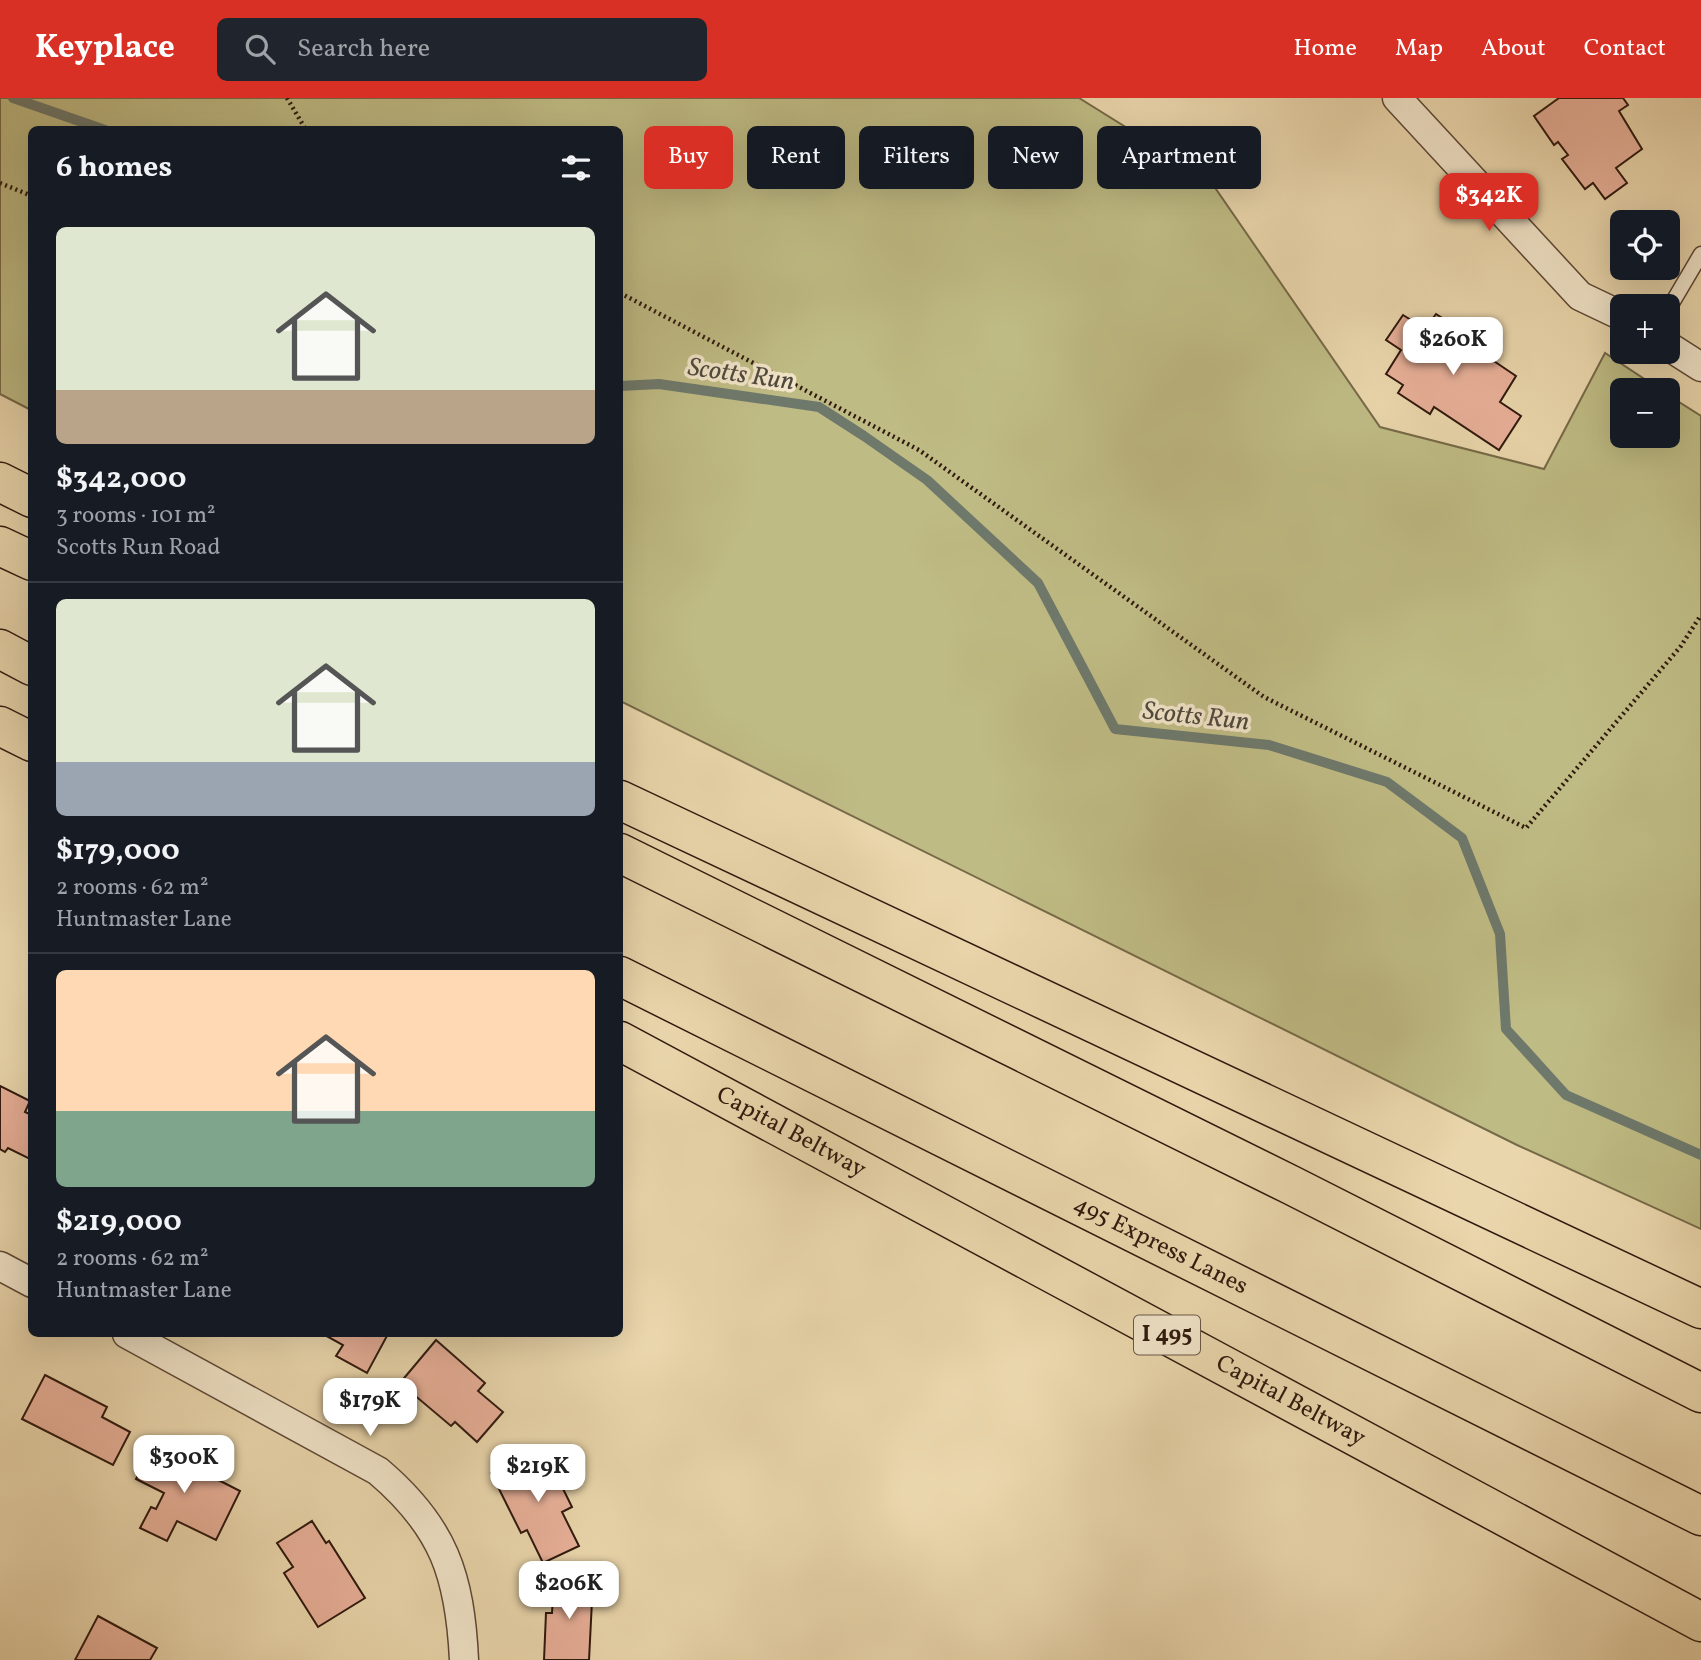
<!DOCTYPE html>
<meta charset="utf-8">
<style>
:root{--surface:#171b24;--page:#20242c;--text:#f1f3f6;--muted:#9ea1a6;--line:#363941;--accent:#d93025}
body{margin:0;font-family:Vollkorn,serif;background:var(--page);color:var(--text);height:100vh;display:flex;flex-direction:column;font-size:26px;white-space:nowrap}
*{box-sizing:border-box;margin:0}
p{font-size:23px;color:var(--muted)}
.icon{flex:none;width:38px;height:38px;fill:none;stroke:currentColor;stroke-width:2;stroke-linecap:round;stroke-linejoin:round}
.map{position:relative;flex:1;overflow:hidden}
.panel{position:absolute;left:28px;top:28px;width:595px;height:1211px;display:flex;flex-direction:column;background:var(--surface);border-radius:10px;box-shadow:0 7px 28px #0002}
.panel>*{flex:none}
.top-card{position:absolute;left:644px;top:28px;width:665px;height:63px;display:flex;gap:14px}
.buttons{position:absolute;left:1610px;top:112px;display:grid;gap:14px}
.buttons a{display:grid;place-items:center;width:70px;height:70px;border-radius:10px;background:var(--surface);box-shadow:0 7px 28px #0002;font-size:35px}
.price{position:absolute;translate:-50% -60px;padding:0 16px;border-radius:14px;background:#fff;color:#222;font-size:23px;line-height:46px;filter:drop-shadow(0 2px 4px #0008)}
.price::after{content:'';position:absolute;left:50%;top:42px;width:21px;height:16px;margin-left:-10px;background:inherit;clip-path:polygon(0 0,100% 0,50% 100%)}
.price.selected{background:var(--accent);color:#fff}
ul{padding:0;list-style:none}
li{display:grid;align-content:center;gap:14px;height:371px;padding:0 28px}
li+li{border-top:2px solid var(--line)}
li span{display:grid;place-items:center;height:217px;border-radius:10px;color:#555}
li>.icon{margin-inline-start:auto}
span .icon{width:126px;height:126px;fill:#fffc;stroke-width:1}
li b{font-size:30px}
h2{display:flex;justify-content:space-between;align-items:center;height:84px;padding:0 28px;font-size:30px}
.chip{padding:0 24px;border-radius:10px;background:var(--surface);box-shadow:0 7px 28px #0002;font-size:24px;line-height:63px}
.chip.selected{background:var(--accent);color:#fff}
header{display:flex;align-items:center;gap:42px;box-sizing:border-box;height:98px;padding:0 35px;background:var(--accent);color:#fff}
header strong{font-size:33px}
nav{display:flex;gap:38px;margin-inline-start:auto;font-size:24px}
.search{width:490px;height:63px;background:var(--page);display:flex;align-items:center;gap:18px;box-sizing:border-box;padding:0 24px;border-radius:10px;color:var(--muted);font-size:26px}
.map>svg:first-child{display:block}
.green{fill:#bfbb84;stroke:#776a49;stroke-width:2}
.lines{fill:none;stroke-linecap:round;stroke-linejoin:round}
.stream{stroke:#6e796c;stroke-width:10}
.building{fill:#e8b099;stroke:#2f190e;stroke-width:2}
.lane-casing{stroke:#5e4836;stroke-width:17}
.street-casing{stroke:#5e4836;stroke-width:31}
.highway-casing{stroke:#2f190e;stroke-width:41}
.path{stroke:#2f190e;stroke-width:4.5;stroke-dasharray:2 3.5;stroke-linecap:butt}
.lane{stroke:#f1e4c9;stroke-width:14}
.street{stroke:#f1e4c9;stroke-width:28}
.highway{stroke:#ead6ac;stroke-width:38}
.labels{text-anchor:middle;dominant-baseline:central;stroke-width:7;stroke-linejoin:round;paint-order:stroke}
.shield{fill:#f1e4c9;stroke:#695646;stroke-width:2}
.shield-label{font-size:23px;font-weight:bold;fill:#2f190e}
.street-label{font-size:24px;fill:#2f190e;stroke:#f1e4c9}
.water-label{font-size:26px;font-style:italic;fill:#4e493d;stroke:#f1e4c9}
</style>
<header>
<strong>Keyplace</strong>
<div class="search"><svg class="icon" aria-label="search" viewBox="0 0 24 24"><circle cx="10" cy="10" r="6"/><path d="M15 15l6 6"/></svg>Search here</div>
<nav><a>Home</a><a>Map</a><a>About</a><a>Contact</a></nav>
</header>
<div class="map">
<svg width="1701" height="1562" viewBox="0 0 1701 1562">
<rect width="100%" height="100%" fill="#ead6ac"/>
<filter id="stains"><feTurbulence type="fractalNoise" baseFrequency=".00286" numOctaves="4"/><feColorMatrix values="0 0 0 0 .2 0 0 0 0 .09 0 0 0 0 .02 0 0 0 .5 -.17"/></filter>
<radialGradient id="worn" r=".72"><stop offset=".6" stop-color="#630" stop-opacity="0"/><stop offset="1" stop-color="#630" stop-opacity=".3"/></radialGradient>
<path class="green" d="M0 0H1079L1209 81 1380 329 1544 371 1605 255 1661 292H1622V338H1668V297L1701 318V1131L1517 1047 620 603V32H32L31 312 0 296Z"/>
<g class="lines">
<g class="stream">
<path d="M13 0 105 32"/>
<path d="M620 288 659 286 819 309 864 338 927 382 1038 485 1115 631 1269 647 1387 684 1462 740 1500 836 1506 931 1566 997 1701 1057"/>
</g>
</g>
<g class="building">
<path d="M1559 0H1623L1628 7 1619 13 1642 51 1616 70 1627 85 1605 101 1593 85 1585 91 1562 61 1568 57 1558 44 1554 47 1534 18Z"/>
<path d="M1436 216 1483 246 1479 253 1516 278 1500 304 1521 318 1499 352 1434 309 1430 316 1398 295 1403 287 1386 276 1401 252 1386 242 1403 217 1419 227 1424 220 1430 224Z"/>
<path d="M0 988 30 1003 25 1014 32 1017V1062L8 1050 5 1054 0 1051Z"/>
<path d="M323 1236H388L367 1275 336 1258 343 1247Z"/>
<path d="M436 1242 485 1285 478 1293 503 1314 477 1344 455 1324 451 1328 400 1285Z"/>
<path d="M45 1277 107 1309 102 1319 130 1334 113 1367 22 1321Z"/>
<path d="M155 1343 190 1360 187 1366 240 1393 216 1442 177 1423 167 1443 140 1430 151 1409 156 1411 164 1395 136 1381Z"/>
<path d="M543 1350 572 1409 562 1414 579 1448 543 1465 527 1432 521 1435 491 1375Z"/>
<path d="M312 1423 326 1445 329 1443 365 1500 318 1529 284 1475 293 1469 277 1445Z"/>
<path d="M554 1481 593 1483 589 1562H544L546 1515H552Z"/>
<path d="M98 1518 157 1550 150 1562H75Z"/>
</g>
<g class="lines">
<defs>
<path id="lane" d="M1668 212 1701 156"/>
<g id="street">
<path d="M1397 0 1580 198 1622 218"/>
<path d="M1668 248 1701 269"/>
<path d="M0 1168 32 1185"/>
<path d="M127 1236 378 1373C444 1429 460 1478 464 1562"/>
</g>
<g id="highway">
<path d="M0 384 32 400"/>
<path d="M0 448 32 463"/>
<path d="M0 551 32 568"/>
<path d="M0 628 32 644"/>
<path d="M620 702 1701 1211"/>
<path d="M620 755 1291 1087 1701 1295"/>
<path id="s1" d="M620 878 1701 1418"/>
<path id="s2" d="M620 943 1701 1524"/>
</g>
</defs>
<use href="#lane" class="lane-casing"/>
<use href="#street" class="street-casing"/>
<use href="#highway" class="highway-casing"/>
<g class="path">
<path d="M287 0 306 32"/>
<path d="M0 85 32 98"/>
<path d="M620 195 919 352 1264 599 1526 730 1681 548 1701 517"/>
</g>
<use href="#lane" class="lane"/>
<use href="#street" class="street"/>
<use href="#highway" class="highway"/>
</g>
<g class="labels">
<rect class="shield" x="1134" y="1217.5" width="66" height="39" rx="5"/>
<g class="shield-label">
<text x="1167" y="1237">I 495</text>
</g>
<g class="street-label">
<text stroke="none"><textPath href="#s2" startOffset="194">Capital Beltway</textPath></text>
<text stroke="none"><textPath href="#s1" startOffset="604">495 Express Lanes</textPath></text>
<text stroke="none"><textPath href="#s2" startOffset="761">Capital Beltway</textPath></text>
</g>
<g class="water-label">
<text transform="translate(741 277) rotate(8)">Scotts Run</text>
<text transform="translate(1196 619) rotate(6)">Scotts Run</text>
</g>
</g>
<rect width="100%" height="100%" filter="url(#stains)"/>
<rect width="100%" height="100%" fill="url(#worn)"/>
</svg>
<div class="buttons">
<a><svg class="icon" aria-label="locate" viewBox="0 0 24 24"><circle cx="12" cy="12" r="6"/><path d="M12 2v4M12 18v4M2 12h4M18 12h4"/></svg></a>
<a>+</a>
<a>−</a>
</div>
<b class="price selected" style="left:1489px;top:135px">$342K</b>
<b class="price" style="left:1453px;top:279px">$260K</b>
<b class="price" style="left:370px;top:1340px">$179K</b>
<b class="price" style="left:184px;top:1397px">$300K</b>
<b class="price" style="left:538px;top:1406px">$219K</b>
<b class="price" style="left:569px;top:1523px">$206K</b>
<div class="top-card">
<a class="chip selected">Buy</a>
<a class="chip">Rent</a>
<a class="chip">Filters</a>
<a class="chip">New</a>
<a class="chip">Apartment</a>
</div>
<section class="panel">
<h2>6 homes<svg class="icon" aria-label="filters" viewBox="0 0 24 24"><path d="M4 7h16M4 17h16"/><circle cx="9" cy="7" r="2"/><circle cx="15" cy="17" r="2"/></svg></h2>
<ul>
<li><span style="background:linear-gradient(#dfe7d0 75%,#b9a48a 0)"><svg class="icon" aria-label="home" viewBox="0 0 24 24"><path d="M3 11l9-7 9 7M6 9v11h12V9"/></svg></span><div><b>$342,000</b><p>3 rooms · 101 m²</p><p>Scotts Run Road</p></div></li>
<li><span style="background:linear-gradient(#dfe7d0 75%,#9aa5b1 0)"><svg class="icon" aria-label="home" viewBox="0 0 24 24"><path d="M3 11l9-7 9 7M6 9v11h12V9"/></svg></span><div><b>$179,000</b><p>2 rooms · 62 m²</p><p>Huntmaster Lane</p></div></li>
<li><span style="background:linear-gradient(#ffd9b3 65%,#7fa58c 0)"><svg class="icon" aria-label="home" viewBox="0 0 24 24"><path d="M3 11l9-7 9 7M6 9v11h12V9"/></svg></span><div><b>$219,000</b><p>2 rooms · 62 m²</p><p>Huntmaster Lane</p></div></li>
</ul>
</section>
</div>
